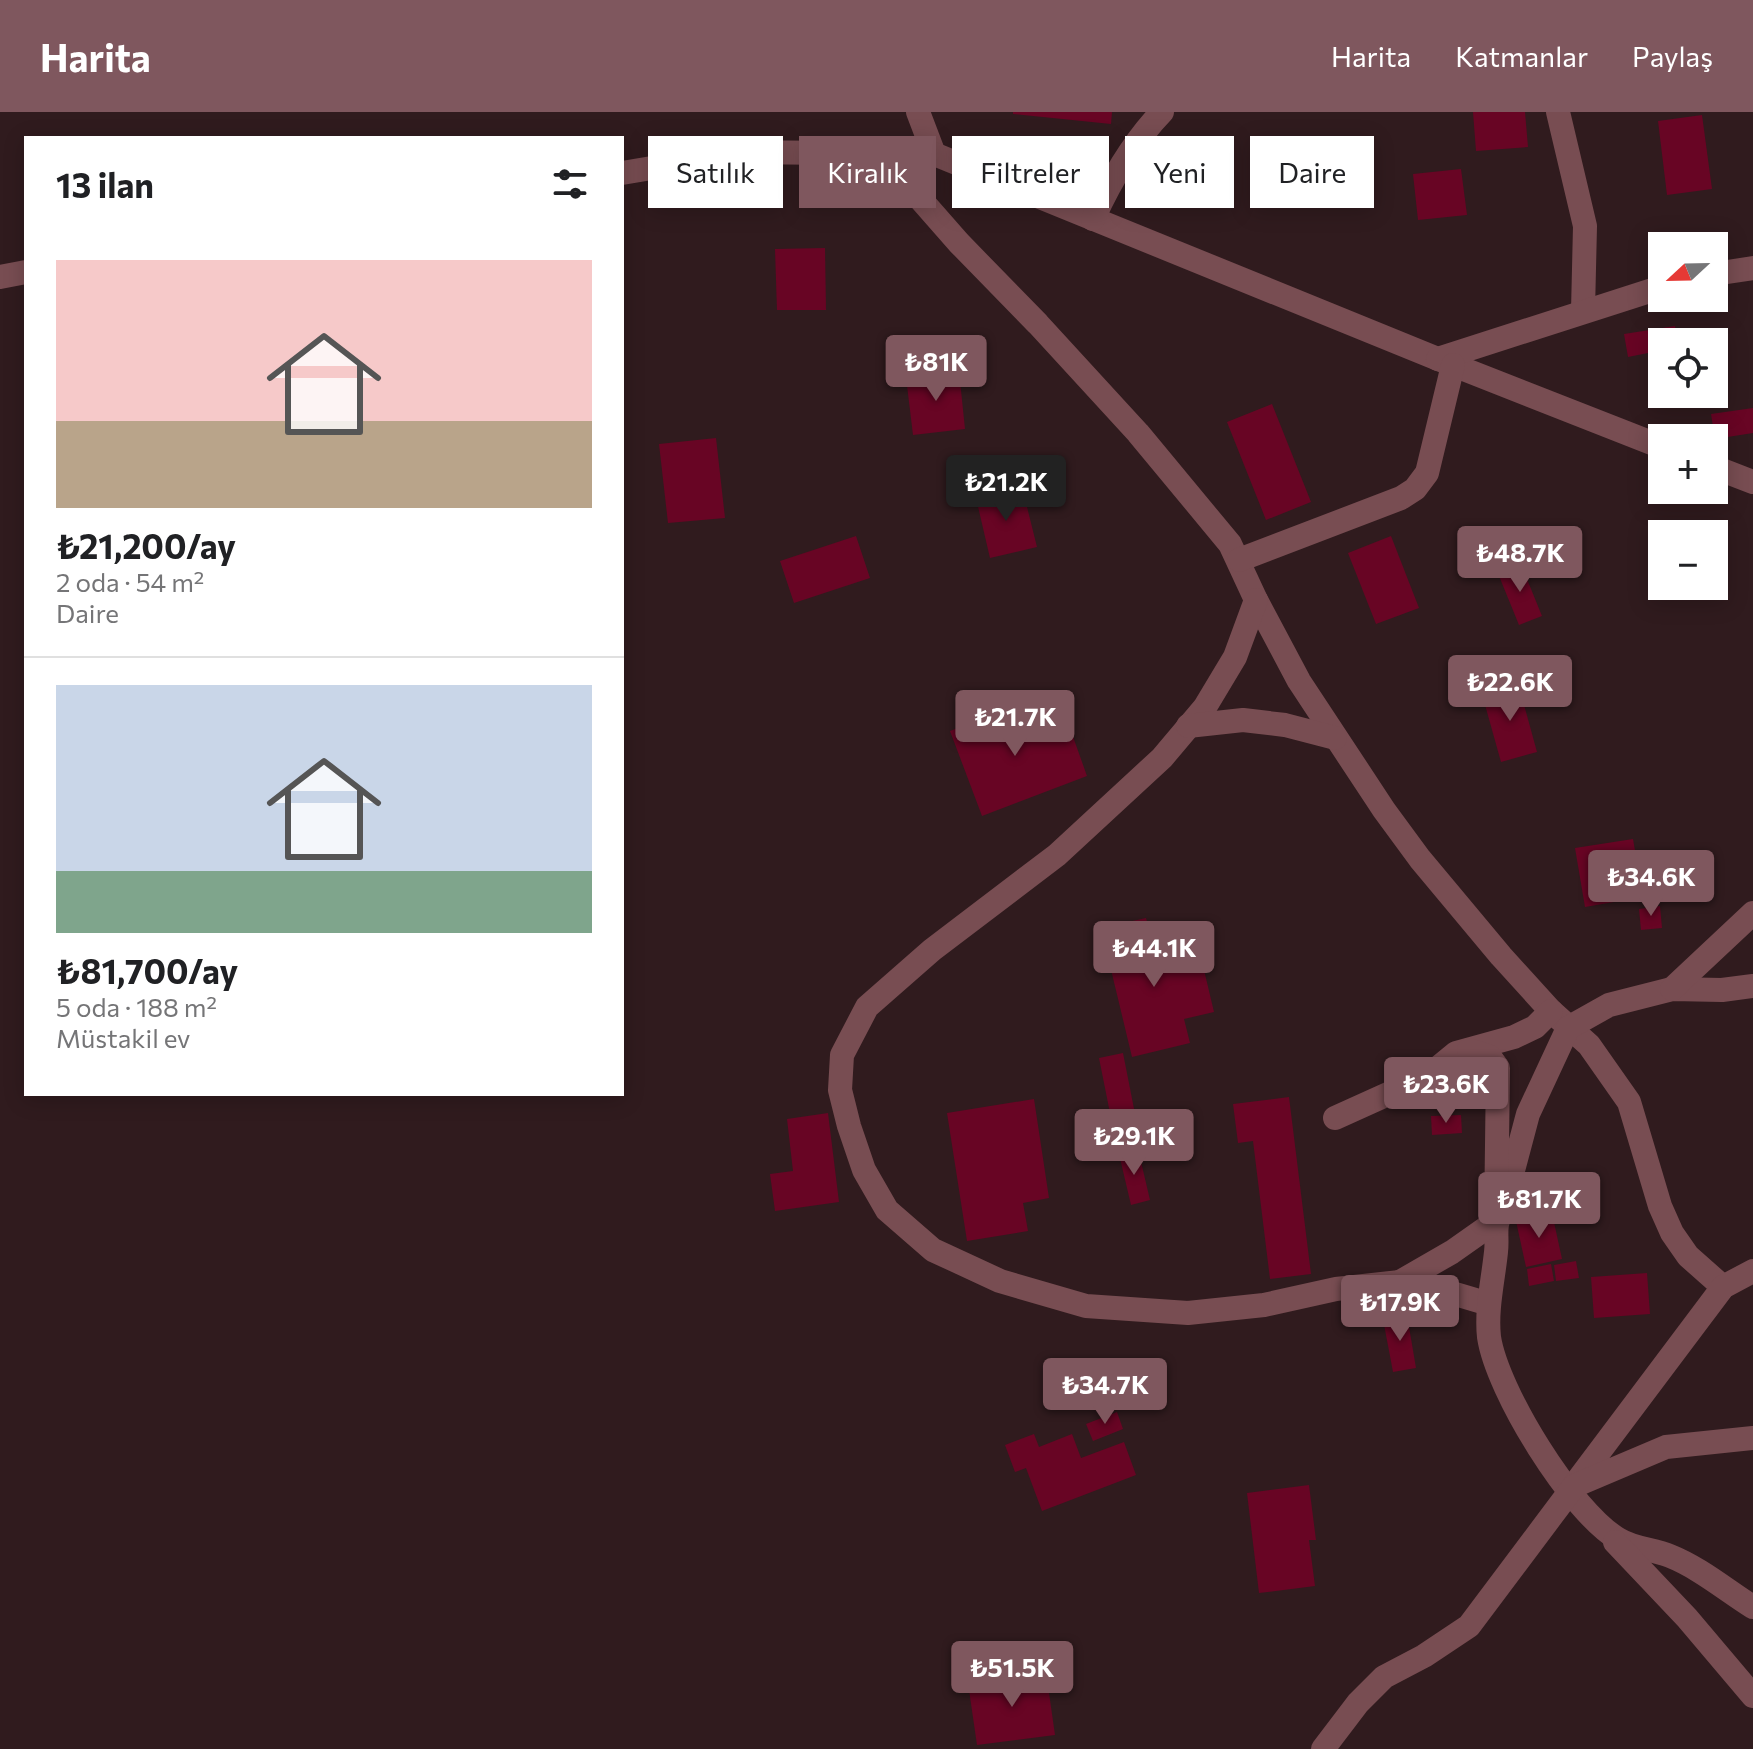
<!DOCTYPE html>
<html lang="tr">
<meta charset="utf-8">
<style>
:root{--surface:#fff;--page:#f6f6f6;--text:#202124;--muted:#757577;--line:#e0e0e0;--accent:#7f575e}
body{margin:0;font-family:Commissioner,sans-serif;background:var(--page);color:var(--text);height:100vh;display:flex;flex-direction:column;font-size:30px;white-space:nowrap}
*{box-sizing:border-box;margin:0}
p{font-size:26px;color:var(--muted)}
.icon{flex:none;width:44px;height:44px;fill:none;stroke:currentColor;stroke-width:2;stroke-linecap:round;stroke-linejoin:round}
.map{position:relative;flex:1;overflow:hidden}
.drawer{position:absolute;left:24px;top:24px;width:600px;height:960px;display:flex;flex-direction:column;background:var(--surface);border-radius:0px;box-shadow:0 4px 20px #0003}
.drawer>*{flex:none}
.top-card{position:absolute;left:648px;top:24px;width:760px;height:72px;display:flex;gap:16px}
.needle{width:52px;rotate:248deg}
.tools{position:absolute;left:1648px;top:120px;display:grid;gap:16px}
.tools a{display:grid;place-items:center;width:80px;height:80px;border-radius:0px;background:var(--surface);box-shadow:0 4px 20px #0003;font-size:40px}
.price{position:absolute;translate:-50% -68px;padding:0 18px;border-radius:8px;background:var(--accent);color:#fff;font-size:26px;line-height:52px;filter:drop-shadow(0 2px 4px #0008)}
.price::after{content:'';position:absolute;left:50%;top:48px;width:24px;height:18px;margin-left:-12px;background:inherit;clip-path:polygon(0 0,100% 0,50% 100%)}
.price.active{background:#222;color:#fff}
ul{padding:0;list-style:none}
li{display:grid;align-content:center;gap:16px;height:424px;padding:0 32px}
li+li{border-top:2px solid var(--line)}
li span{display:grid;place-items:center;height:248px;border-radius:0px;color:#555}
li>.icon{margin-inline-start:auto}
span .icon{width:144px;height:144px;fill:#fffc;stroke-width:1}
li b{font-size:34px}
h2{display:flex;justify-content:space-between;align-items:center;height:96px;padding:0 32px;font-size:34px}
.chip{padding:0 28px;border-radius:0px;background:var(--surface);box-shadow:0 4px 20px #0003;font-size:28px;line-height:72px}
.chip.active{background:var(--accent);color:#fff}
header{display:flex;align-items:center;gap:48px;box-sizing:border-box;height:112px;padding:0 40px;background:var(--accent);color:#fff}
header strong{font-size:38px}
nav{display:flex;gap:44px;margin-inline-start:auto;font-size:28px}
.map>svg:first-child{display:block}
.building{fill:#680524}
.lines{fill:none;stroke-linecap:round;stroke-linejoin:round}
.minor{stroke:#784d52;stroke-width:24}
</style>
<header>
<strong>Harita</strong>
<nav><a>Harita</a><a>Katmanlar</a><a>Paylaş</a></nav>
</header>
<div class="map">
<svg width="1753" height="1637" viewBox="0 0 1753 1637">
<rect width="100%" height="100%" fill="#301b1e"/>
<g class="building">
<path d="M1013 0H1112L1111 12 1013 2Z"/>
<path d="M1473 0H1525L1528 35 1476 39Z"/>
<path d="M1702 3 1712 77 1667 83 1658 9Z"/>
<path d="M1461 57 1467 103 1418 108 1413 62Z"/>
<path d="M825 136 826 198H777L775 137Z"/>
<path d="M1675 214 1678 230H1662V281L1655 282 1648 241 1628 245 1624 222Z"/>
<path d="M959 259 965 317 913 323 906 265Z"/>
<path d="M1272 292 1311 390 1266 408 1227 310Z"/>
<path d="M1753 296V321L1715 327 1711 302Z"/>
<path d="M716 326 725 406 668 411 659 332Z"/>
<path d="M1022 375 1037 435 990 446 976 386Z"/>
<path d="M856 424 870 466 794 491 780 449Z"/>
<path d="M1391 424 1419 496 1376 512 1348 441Z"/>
<path d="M1520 450 1542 504 1519 513 1497 459Z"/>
<path d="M1518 571 1537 640 1501 650 1482 582Z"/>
<path d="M1032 588 1047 628 1071 619 1087 664 982 704 950 619Z"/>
<path d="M1633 727 1643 785 1585 795 1575 736Z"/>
<path d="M1660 794 1662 816 1641 818 1639 797Z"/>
<path d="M1146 806 1158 851 1200 841 1214 900 1184 907 1190 931 1132 945 1101 816Z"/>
<path d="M1123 941 1138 1017 1114 1021 1099 946Z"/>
<path d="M1289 985 1311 1162 1270 1167 1253 1029 1238 1031 1233 992Z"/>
<path d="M1034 987 1049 1086 1023 1091 1028 1119 967 1129 947 1001Z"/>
<path d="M828 1001 839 1090 775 1099 770 1062 793 1059 787 1007Z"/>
<path d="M1461 1003 1462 1021 1432 1023 1431 1004Z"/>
<path d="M1138 1037 1150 1088 1131 1093 1119 1042Z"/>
<path d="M1552 1101 1562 1147 1526 1155 1516 1109Z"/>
<path d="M1576 1149 1579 1166 1556 1169 1554 1153Z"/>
<path d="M1551 1152 1554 1169 1529 1174 1527 1157Z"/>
<path d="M1647 1161 1650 1202 1594 1206 1591 1165Z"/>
<path d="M1407 1203 1416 1256 1393 1260 1383 1207Z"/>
<path d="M1117 1300 1123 1317 1093 1329 1086 1312Z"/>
<path d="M1034 1322 1039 1335 1072 1322 1081 1346 1124 1330 1136 1363 1042 1399 1026 1356 1015 1360 1005 1333Z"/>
<path d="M1309 1373 1316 1428H1309L1315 1474 1259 1481 1247 1381Z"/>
<path d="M1046 1560 1055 1623 977 1633 968 1571Z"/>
</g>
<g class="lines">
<g class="minor">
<path d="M918 0 934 42"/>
<path d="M1558 0 1585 114 1583 199"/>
<path d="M880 41 959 131 1038 212 1138 321 1230 432 1256 488 1299 569 1384 698 1420 747 1501 844 1551 899 1589 933 1629 990 1660 1094 1672 1121 1688 1144 1723 1175"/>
<path d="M622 61 747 40 934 42 1438 247 1662 335"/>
<path d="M1093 107C1111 68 1132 31 1162 0"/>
<path d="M1714 162 1753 156"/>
<path d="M0 165 26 160"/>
<path d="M1438 247 1662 175"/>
<path d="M1714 355 1753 370"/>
<path d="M1239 448 1401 386 1415 377 1427 361 1453 253"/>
<path d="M1256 488 1235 545 1205 595 1162 646 1057 743 932 838 867 895 842 943 840 978 849 1014 864 1058 887 1098 933 1138 1000 1169 1086 1194 1188 1201 1264 1193 1336 1177 1400 1170 1435 1176 1489 1192"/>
<path d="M1188 614 1243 608 1285 613 1335 626"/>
<path d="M1753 874 1722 878 1672 877 1609 893 1568 916 1528 1002 1502 1100C1493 1113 1498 1125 1496 1140 1493 1169 1486 1197 1489 1225 1497 1279 1571 1399 1618 1427 1634 1437 1653 1437 1670 1444 1700 1456 1726 1478 1753 1495"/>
<path d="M1672 877 1753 801"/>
<path d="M1335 1006 1428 964 1456 941 1514 925 1535 915 1551 899"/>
<path d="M1400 1170 1452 1140 1496 1109 1498 956 1490 945 1469 938"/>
<path d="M1575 1372 1723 1175 1753 1159"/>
<path d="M1615 1430 1687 1506 1753 1584"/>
<path d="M1323 1637 1358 1591 1384 1565 1424 1544 1469 1514 1574 1374 1666 1335 1753 1326"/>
</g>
</g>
</svg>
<div class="tools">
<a><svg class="needle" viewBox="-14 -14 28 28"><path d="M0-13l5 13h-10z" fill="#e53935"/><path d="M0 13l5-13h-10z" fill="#757577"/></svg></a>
<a><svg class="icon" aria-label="locate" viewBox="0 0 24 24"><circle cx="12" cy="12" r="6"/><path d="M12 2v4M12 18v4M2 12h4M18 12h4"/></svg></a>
<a>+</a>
<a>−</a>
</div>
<b class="price" style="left:936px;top:291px">₺81K</b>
<b class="price active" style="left:1006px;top:411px">₺21.2K</b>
<b class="price" style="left:1520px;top:482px">₺48.7K</b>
<b class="price" style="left:1510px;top:611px">₺22.6K</b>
<b class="price" style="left:1015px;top:646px">₺21.7K</b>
<b class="price" style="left:1651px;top:806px">₺34.6K</b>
<b class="price" style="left:1154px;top:877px">₺44.1K</b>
<b class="price" style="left:1446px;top:1013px">₺23.6K</b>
<b class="price" style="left:1134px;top:1065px">₺29.1K</b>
<b class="price" style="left:1539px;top:1128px">₺81.7K</b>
<b class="price" style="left:1400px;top:1231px">₺17.9K</b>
<b class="price" style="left:1105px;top:1314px">₺34.7K</b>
<b class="price" style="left:1012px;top:1597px">₺51.5K</b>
<div class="top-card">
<a class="chip">Satılık</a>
<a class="chip active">Kiralık</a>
<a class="chip">Filtreler</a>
<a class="chip">Yeni</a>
<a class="chip">Daire</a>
</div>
<section class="drawer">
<h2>13 ilan<svg class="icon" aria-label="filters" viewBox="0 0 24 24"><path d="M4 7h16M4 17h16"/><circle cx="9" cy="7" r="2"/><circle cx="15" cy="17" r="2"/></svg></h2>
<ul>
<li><span style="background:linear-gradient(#f6c9c9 65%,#b9a48a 0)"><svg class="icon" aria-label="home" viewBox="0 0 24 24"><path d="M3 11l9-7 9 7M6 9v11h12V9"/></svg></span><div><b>₺21,200/ay</b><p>2 oda · 54 m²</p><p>Daire</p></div></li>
<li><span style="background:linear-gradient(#c9d6e8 75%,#7fa58c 0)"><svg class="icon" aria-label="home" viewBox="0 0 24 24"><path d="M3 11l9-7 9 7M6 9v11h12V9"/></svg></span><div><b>₺81,700/ay</b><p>5 oda · 188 m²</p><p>Müstakil ev</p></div></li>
</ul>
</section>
</div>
